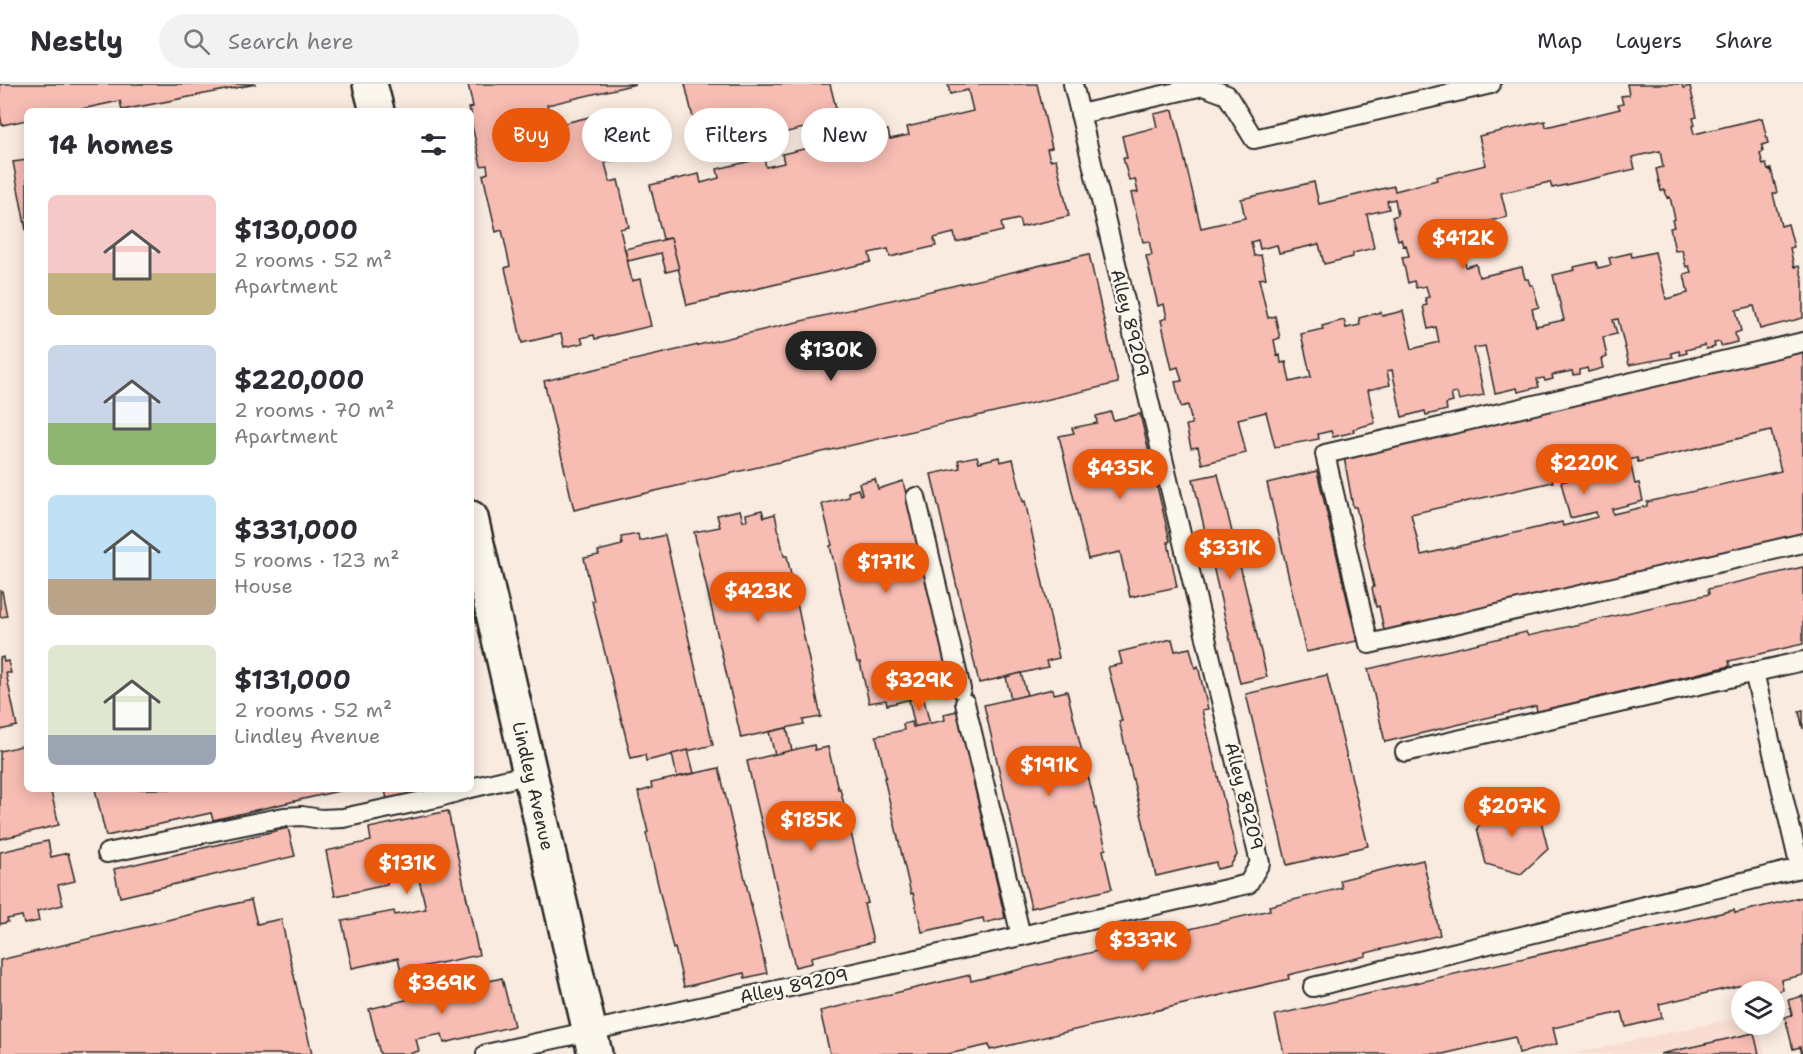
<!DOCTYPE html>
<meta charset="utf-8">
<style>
:root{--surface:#fff;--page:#f2f2f3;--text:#2b2b33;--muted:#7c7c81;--line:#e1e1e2;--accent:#ea580c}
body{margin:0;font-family:"Shantell Sans",sans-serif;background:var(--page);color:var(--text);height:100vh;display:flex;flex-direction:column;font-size:22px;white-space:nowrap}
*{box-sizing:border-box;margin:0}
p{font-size:20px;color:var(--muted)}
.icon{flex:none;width:33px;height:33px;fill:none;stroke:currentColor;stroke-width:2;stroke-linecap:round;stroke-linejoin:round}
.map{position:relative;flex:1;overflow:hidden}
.panel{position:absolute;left:24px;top:24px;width:450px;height:684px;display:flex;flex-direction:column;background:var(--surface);border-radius:9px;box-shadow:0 3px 15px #0003}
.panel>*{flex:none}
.top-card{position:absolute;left:492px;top:24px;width:570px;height:54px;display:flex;gap:12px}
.controls{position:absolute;left:1731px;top:897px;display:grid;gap:12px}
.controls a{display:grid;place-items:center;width:54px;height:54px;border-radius:50%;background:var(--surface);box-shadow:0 3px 15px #0003;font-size:30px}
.price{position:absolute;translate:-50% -51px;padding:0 14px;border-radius:21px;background:var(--accent);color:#fff;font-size:20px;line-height:39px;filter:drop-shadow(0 2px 3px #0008)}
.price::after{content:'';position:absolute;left:50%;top:36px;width:18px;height:14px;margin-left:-9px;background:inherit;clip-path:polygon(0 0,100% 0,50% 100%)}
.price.current{background:#222;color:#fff}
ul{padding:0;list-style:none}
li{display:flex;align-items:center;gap:18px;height:150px;padding:0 24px}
li span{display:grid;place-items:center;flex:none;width:168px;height:120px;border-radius:9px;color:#555}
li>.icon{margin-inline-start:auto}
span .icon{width:72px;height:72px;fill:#fffc;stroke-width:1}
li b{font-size:26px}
h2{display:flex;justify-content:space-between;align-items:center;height:72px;padding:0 24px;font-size:26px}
.tag{padding:0 21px;border-radius:27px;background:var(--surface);box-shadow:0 3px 15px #0003;font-size:21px;line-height:54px}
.tag.current{background:var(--accent);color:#fff}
header{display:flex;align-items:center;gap:36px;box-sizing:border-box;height:84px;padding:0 30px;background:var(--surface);border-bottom:2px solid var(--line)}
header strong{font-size:28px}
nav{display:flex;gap:33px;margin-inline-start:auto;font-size:21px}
.search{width:420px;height:54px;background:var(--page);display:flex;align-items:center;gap:15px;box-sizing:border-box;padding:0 21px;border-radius:33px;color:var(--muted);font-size:22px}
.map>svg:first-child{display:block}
.built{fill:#f9ddd2}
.building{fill:#f7bcb2;stroke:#2b2b2b;stroke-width:1.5;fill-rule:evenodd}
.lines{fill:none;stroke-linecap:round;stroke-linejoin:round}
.service-casing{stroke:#2b2b2b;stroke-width:22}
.secondary-casing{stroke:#2b2b2b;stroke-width:38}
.service{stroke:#fbf7ec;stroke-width:18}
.secondary{stroke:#fbf7ec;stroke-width:33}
.labels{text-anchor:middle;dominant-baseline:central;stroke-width:5;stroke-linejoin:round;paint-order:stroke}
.street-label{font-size:18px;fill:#2b2b2b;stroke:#fbf7ec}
</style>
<header>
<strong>Nestly</strong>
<div class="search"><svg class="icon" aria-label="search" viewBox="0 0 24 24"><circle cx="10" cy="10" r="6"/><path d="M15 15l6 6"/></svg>Search here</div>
<nav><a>Map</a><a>Layers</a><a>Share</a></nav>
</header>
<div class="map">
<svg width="1803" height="970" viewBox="0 0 1803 970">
<rect width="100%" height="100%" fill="#faebe0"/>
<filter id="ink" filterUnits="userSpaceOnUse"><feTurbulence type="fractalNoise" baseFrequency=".0167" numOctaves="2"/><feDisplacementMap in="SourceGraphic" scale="12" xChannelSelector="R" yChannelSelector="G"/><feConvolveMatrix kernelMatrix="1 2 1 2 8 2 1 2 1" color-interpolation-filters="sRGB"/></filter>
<g filter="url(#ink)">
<path class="built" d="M1741 933 1742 940 1758 941 1765 970H1570Z"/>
<g class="building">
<path d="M0 0H256L122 26 120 17 72 27H27V36L2 41 0 30Z"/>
<path d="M468 0H636L547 21 552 42 602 30 613 77 605 79 610 98 618 96 629 143 620 145 632 197 640 195 651 242 595 255 594 251 581 254 583 259 564 263 561 250 522 259 505 184 510 182 502 146 496 148 483 91 488 89 487 81 481 82 471 37V27H469L468 24 473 23Z"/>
<path d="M685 0H830L839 36 701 68Z"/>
<path d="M948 0H1037L1052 64 1047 65 1050 76 1056 75 1069 132 1021 143 1019 135 1001 139 1003 147 956 158 954 149 934 154 936 162 890 173 888 165 869 169 871 178 687 221 671 154 663 155 650 101 699 90 701 99 719 94 717 85 764 74 766 83 784 79 782 70 830 59 832 68 843 66 841 57 888 46 890 55 909 51 907 43 973 27 968 6 950 10Z"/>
<path d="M1627 0H1682L1683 4 1690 2 1697 33 1693 34 1695 41 1692 42 1694 50 1762 34 1768 59 1762 61 1763 68 1760 69 1763 81 1766 80 1768 86 1771 85 1777 109 1773 110 1781 142 1788 140 1794 163 1790 164 1794 183 1799 182 1803 197V234L1760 245 1754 222 1736 226 1741 247 1735 249 1737 258 1721 262 1720 258 1714 259 1715 263 1706 265 1705 261 1686 266 1687 269 1680 271 1679 267 1671 269 1673 273 1629 281 1618 235 1613 236 1617 250 1603 253 1607 273 1601 275 1603 284 1588 288 1587 284 1580 286V290L1573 291 1572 287 1552 291 1553 295 1545 297 1544 294 1537 295 1539 303 1518 308 1517 304 1495 309 1485 262 1474 264 1484 311 1459 316 1457 309 1451 310 1453 318 1446 320 1447 326 1426 331 1425 327 1402 333 1392 286 1387 287 1390 301 1368 306 1375 339 1353 345 1354 348 1333 353 1331 347 1318 350 1319 355 1275 363 1266 328 1238 335 1246 369 1202 380 1198 363 1191 364 1186 341 1192 340 1188 321 1181 323 1175 298 1182 297 1178 283 1172 285 1161 236 1167 234 1164 220 1158 222 1146 172 1152 171 1149 157 1143 158 1131 109 1138 108 1135 95 1129 96 1123 74H1127L1122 52 1157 43 1154 30 1173 26 1201 144 1245 134 1241 115 1314 98 1319 120 1394 102 1395 107 1437 96 1436 93 1486 81 1479 52 1545 37 1546 43 1620 25 1618 21 1623 20 1621 12 1629 11ZM1660 67 1663 83 1656 85 1661 107 1665 106 1667 114 1670 113 1675 135 1672 136 1674 143 1670 144 1675 167 1682 166 1686 183 1689 182 1691 188 1684 190 1688 209 1666 215 1655 168 1632 173 1631 169 1609 174 1611 181 1598 184 1596 178 1574 183 1575 186 1553 191 1564 236 1536 242 1532 225 1539 223 1533 201H1530L1528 195H1525L1522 183 1479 193 1476 180 1466 183 1461 161 1468 159 1466 147 1485 142V138L1507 133 1501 109 1550 98 1552 104 1635 85 1632 73ZM1395 115 1398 131 1392 133 1398 156 1401 155 1403 162 1406 161 1409 172 1402 173 1408 199 1414 197 1416 204 1426 202 1429 213 1425 214 1427 221 1423 222 1428 245 1436 243 1439 258 1412 265 1403 227 1382 232 1381 228 1359 234 1360 241 1346 244 1344 236 1322 242 1323 245 1301 250 1311 293 1290 298 1286 278 1281 279 1280 271 1277 272 1274 256 1280 254 1275 232 1268 234 1259 195 1266 194 1261 171 1254 172 1251 158 1258 156 1260 165 1277 161 1279 169 1319 160 1324 180 1353 173V169L1374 164 1367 130 1389 125 1387 117Z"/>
<path d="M27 76V151L13 78Z"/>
<path d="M671 154 679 185 666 188 661 169 628 177 625 165Z"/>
<path d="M1089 170 1118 299 574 426 544 297Z"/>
<path d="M1803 268V456L1385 551 1379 522 1376 523 1372 504 1374 503 1356 423H1353L1344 373ZM1771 347 1781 387 1647 418V422L1613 430 1612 425 1643 417 1639 399 1635 400 1631 382 1603 389 1601 383 1637 374 1638 378ZM1588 385 1589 391 1561 398 1570 434 1596 428 1597 433 1563 442 1562 438 1421 471 1411 430 1553 398 1552 394Z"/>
<path d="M1111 328 1113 336 1140 330 1170 457 1168 458 1177 503 1130 513 1120 468 1088 475 1059 352 1074 349 1072 344 1097 339 1096 332Z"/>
<path d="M977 372 979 378 999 373 1000 378 1013 375 1023 418 1025 417 1059 574 1046 577 1048 583 979 599 931 390 960 384 958 376Z"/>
<path d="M1317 387 1357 557 1306 568 1267 399Z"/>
<path d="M1218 390 1267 593 1240 599 1193 395Z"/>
<path d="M875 395 878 405 903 397 952 605 887 621 886 616 869 619 860 578H857L830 462 832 461 822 420 849 413 848 408 858 405 860 411 862 410 859 399Z"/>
<path d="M740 426 743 437 747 436 746 430 762 426 764 433 775 430 784 472H787L821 633 803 636 804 640 741 654 694 448 720 443 717 431Z"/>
<path d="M638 450 639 457 665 451 713 661 646 677 645 671 631 674 592 517H594L584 474 599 471 598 467 622 461 621 453Z"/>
<path d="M1803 483V560L1729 577 1730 582 1537 628 1536 622 1385 658 1368 585 1526 548 1528 552 1709 510 1708 505Z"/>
<path d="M0 507H2L7 532 0 533Z"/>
<path d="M1172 555 1175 567 1190 564 1195 584 1198 582 1208 625 1202 626 1237 771 1230 782 1217 785 1216 778 1156 792 1119 637H1122L1108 583 1122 580 1119 568Z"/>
<path d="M3 573 4 578 8 577 11 589H6L17 642 0 646V574Z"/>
<path d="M1021 589 1027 611 1011 615 1006 593Z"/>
<path d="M1327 591 1368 762 1287 781 1246 610Z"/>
<path d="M1053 605 1054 610 1067 607 1106 765 1103 766 1112 805 1031 824 984 621Z"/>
<path d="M923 612 930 640 915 643 909 616Z"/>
<path d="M1803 626V645L1799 627Z"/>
<path d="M957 627 1005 834 984 839 983 834 922 848 913 809 911 810 884 694 886 693 876 652 904 646 903 640 912 638 913 643 945 636 944 630Z"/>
<path d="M787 644 792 667 775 671 769 648Z"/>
<path d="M25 661 27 663V705H53L54 707 51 708 59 741 0 755V667Z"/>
<path d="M814 661 815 666 828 663 838 705 840 704 868 819 864 820 873 858 811 873 812 879 795 883 747 677Z"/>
<path d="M688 666 694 689 677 693 672 670Z"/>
<path d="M719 684 767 889 745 894 744 889 684 903 675 864 673 865 646 749 648 748 638 708 652 704 651 699Z"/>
<path d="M95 705H347L213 736 211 729 106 752Z"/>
<path d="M385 705H427V706L387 716Z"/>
<path d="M1503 718 1539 729 1548 765 1521 790 1486 780 1477 744Z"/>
<path d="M448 727 479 871 401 887 398 874 352 884 342 837 394 827 395 831 426 825 418 791 387 798V801L335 812 326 767 371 757 369 744Z"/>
<path d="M288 744 295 772 120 813 114 785Z"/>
<path d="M48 757 51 773 68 769 75 797 58 801 63 821 37 827 39 837 24 840 22 832 7 835 8 838 0 840V768Z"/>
<path d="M1423 776 1440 851 1366 869V872L1288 891 1289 895 990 966 989 961 948 970H830L820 927 970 891 971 897 1270 826 1269 822 1342 804 1340 796Z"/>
<path d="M1803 813V891L1781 896 1783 906 1774 908H1743L1742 901 1659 920 1662 934 1626 943 1622 928 1553 944 1557 960 1519 969 1515 953 1443 970H1284L1275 931 1734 826 1735 829Z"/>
<path d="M251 816 257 840 281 835 312 970H0V876Z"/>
<path d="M474 893 476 900 502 894 514 942 444 959 442 950 416 955 419 967 409 970H380L369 925 406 916 405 910Z"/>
<path d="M1803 912V970H1802L1800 963 1793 965 1785 933 1792 931 1788 916Z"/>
<path d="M1754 949 1759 970H1660Z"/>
</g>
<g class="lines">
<defs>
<g id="service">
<path d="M1080 30 1203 2 1227 11 1254 55 1491 0"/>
<path d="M1803 258 1325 370 1369 560 1803 459"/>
<path d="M916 413 961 605"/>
<path d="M965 619 1021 852"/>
<path d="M1405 668 1803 577"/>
<path d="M471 704 530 690"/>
<path d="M107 769 284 733 302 732 321 735 343 734 436 714 467 705"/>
<path d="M1313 903 1800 784 1754 588"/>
<path d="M486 970 1021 852 1248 800 1260 779 1073 0"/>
</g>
<g id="secondary">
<path d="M370 0 377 27"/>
<path d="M471 434 595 970"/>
</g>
</defs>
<use href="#service" class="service-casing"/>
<use href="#secondary" class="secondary-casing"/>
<use href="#service" class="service"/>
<use href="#secondary" class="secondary"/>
</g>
</g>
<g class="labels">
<g class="street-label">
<text transform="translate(1130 239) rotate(76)">Alley 89209</text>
<text transform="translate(533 702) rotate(77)">Lindley Avenue</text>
<text transform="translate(1244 712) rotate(76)">Alley 89209</text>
<text transform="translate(794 902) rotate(-12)">Alley 89209</text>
</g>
</g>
</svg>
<div class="controls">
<a><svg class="icon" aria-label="layers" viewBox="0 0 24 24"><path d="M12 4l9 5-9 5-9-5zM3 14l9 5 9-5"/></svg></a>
</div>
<b class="price" style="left:1463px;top:186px">$412K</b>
<b class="price current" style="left:831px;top:298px">$130K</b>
<b class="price" style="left:1584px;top:411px">$220K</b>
<b class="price" style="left:1120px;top:416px">$435K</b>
<b class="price" style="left:1230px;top:496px">$331K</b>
<b class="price" style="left:886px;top:510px">$171K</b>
<b class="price" style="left:758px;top:539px">$423K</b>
<b class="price" style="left:919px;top:628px">$329K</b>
<b class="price" style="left:1049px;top:713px">$191K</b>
<b class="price" style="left:1512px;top:754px">$207K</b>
<b class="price" style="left:811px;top:768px">$185K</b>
<b class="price" style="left:407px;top:811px">$131K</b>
<b class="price" style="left:1143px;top:888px">$337K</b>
<b class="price" style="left:442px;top:931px">$369K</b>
<div class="top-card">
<a class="tag current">Buy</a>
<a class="tag">Rent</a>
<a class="tag">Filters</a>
<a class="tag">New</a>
</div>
<section class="panel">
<h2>14 homes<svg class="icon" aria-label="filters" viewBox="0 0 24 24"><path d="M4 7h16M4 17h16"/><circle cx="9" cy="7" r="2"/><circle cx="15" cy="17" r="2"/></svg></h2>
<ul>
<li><span style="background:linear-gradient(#f6c9c9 65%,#c2b280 0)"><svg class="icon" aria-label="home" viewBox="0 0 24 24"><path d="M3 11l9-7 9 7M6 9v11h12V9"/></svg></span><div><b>$130,000</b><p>2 rooms · 52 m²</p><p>Apartment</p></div></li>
<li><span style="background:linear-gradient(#c9d6e8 65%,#8fb573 0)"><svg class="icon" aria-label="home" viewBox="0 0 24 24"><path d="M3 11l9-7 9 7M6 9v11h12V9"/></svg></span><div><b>$220,000</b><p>2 rooms · 70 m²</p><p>Apartment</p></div></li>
<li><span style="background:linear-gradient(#bfe0f5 70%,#b9a48a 0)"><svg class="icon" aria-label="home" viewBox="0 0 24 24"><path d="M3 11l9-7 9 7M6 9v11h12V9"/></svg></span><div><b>$331,000</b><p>5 rooms · 123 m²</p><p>House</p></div></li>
<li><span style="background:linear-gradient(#dfe7d0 75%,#9aa5b1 0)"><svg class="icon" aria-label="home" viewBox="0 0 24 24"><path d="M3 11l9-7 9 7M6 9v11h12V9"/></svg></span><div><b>$131,000</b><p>2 rooms · 52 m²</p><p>Lindley Avenue</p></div></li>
</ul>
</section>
</div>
